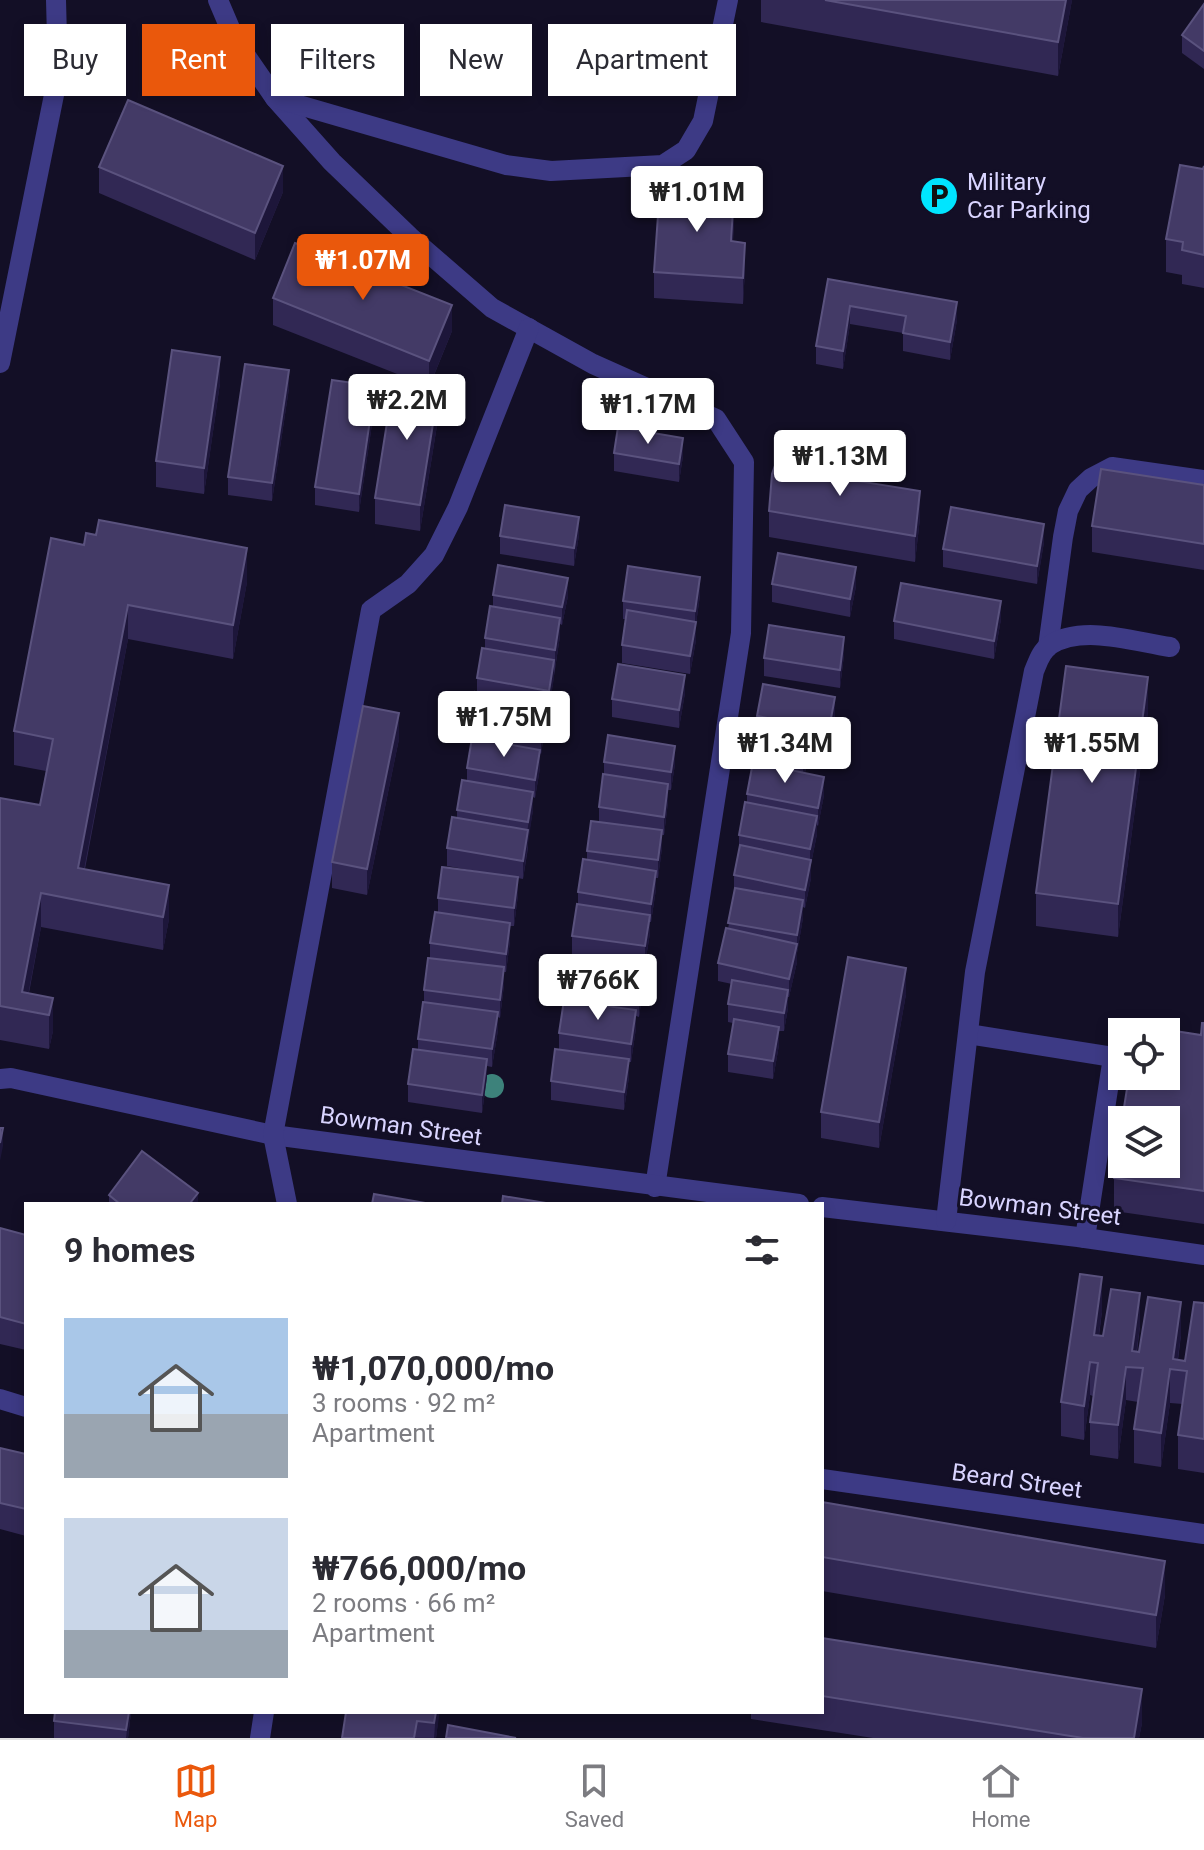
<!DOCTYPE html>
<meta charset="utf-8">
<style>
:root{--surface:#fff;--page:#f2f2f3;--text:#2b2b33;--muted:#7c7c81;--line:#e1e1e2;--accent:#ea580c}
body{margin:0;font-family:Roboto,sans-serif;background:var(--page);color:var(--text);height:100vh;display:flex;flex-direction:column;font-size:30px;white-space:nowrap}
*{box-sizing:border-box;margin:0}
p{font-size:26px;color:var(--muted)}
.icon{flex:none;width:44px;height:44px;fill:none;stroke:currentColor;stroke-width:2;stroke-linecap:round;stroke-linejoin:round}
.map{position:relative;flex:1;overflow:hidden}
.details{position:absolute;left:24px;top:1202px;width:800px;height:512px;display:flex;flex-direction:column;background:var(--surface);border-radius:0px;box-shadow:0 4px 12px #0003}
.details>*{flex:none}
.guide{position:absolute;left:24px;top:24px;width:800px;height:72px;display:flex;gap:16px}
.buttons{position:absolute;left:1108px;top:1018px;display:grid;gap:16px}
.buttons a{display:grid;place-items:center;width:72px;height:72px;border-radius:0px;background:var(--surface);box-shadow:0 4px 12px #0003;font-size:40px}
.price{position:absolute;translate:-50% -68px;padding:0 18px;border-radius:8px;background:#fff;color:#222;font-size:26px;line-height:52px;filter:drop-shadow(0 2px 4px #0008)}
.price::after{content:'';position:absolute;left:50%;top:48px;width:24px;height:18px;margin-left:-12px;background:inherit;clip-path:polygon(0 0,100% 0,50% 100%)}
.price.active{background:var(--accent);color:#fff}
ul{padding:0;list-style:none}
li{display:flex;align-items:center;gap:24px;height:200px;padding:0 40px}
li span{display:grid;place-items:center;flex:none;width:224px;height:160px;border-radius:0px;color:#555}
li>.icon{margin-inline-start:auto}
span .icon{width:96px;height:96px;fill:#fffc;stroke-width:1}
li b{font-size:34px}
h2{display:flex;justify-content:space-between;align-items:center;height:96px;padding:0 40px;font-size:34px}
.tag{padding:0 28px;border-radius:0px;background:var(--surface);box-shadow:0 4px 12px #0003;font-size:28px;line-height:72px}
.tag.active{background:var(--accent);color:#fff}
.dock{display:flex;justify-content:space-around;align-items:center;height:112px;border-top:2px solid var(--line);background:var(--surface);font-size:22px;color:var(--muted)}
.dock a{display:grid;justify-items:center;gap:4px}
.dock .active{color:var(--accent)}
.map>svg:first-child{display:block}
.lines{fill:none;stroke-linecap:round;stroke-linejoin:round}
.lane{stroke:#3d3a85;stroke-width:20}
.street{stroke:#3d3a85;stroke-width:20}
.tree{fill:#3d827b}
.wall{fill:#312854}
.shaded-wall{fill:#1d163a}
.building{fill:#433a66;stroke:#5a527e;stroke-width:2}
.labels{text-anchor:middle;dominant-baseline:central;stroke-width:6;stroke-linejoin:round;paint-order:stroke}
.poi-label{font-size:24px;fill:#d9d4ff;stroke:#130f26;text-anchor:start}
.street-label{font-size:24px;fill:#d9d4ff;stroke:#130f26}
</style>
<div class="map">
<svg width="1204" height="1738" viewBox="0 0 1204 1738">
<rect width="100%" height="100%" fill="#130f26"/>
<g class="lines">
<g class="lane">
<path d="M218 0 235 40 275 98 332 162 410 237 492 308 593 364 716 419 744 462 741 633 655 1187"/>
<path d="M275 98 506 165 551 171 663 165 686 150 703 121 728 0"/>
<path d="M1048 647 1063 537 1068 511 1078 490 1091 478 1112 467 1204 480"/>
<path d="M968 1034 1113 1057 1085 1238"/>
<path d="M0 1079 11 1078 273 1135 799 1204"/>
<path d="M287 1204 273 1135 371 610 408 584 434 555 458 507 529 328"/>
<path d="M822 1207 1078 1237 1204 1255"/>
<path d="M946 1221 975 972 1034 671C1038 662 1041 651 1050 645 1083 624 1135 642 1170 647"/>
<path d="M0 1399 26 1407"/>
<path d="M822 1479 1204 1534"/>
<path d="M260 1738 264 1712"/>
</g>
<path class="street" d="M0 363 58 75 56 0"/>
</g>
<circle class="tree" cx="492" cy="1086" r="12"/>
<g class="wall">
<path d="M761 0H1072L1058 76 761 22Z"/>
<path d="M1204 4V69L1182 53V35Z"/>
<path d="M1204 166V288L1182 284V275L1166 272V239Z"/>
<path d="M99 167 283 192 255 260 99 193Z"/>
<path d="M734 218 733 242 745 269 743 304 654 298V272Z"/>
<path d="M828 279 957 320 950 360 903 351V333L850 324 843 369 816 364V346Z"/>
<path d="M273 298 452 331 430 385 439 413 420 531 375 524V498L420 383 273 325Z"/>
<path d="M220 383 204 494 156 487V461Z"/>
<path d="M289 388 272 501 228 495V477Z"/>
<path d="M375 404 359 512 315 505V487Z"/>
<path d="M614 453 683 456 679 482 614 471Z"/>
<path d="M803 473 920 518 915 562 769 537V511Z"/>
<path d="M1204 485V570L1092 552V526Z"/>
<path d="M579 535 574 566 500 554V536Z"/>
<path d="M51 538 247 582 233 659 128 639 85 869 169 919 163 950 41 927 29 993 53 998V1031L49 1049 0 1040V798L40 805 46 771 14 765V731Z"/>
<path d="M1044 542 1037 584 943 567V549Z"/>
<path d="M772 584 856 586 850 617 772 602Z"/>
<path d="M493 595 568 596 562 625 560 624V636L549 709 546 708V722L541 754 540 753V768L535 798 533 797V810L528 839V848L523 879 518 878V895L514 926H510V941L506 972H504V985L500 1018 498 1017V1030L492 1067 487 1066V1077L482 1113 408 1102V1084L418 1050V1039L424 1002V990L430 958V943L438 913V898L481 872 447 866V848L457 818V810L467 781V768L471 742H470V724L477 692V678L485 648V638L493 607Z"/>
<path d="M700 595 696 624V640L690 674 622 663V645L626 619H623V601Z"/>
<path d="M1001 619 994 659 894 639V621Z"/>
<path d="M844 655 840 688 764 676V658Z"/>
<path d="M685 693 679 728 612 717V699Z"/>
<path d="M1148 711 1118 937 1036 926V893Z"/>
<path d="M835 715 829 747 809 744V752L805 773 824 795 818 826 817 825V834L811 864V878L805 908 803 907V918L797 953V962L789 997H788V1008L784 1031H779V1045L773 1079 728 1072V1054L733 1023 728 1022V1004L732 984 718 981V963L728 929 734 893V875L739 851V835L747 802V794L757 731V716Z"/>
<path d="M399 739 367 895 332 888V862Z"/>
<path d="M604 762 675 764 671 790H668V802L664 835H662V848L658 878H656V889L651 922H650V933L645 964 572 954V936L578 905V892L587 860V851L599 822V807L604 774Z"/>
<path d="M644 983 639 1017 636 1016V1028L631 1062H629V1077L624 1110 551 1100V1081L559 1049V1033L564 1000V988Z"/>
<path d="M906 994 879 1148 821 1138V1112Z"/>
<path d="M1204 1023V1224L1114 1211V1178L1201 1035Z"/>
<path d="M109 1195 198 1204H109Z"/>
<path d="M0 1228 26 1235V1350L0 1344Z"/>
<path d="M1204 1303V1473L1178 1469V1435L1183 1404 1170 1403 1161 1467 1134 1463V1429L1138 1402 1126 1400 1118 1459 1090 1455V1422L1093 1396 1090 1395 1084 1440 1061 1436V1402L1102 1311 1099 1336H1103L1140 1326 1137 1352H1139L1181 1335 1178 1360 1185 1361Z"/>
<path d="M0 1448 26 1454V1536L0 1529Z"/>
<path d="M822 1502 1165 1595 1156 1648 822 1591Z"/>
<path d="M822 1638 1142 1723 1139 1738H873L751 1719V1712H822Z"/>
<path d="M131 1712 128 1738H54V1721Z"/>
<path d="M439 1712 436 1738H342Z"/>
</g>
<g class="shaded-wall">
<path d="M1066 0H1072L1058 76V42Z"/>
<path d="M283 166V192L255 260V233Z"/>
<path d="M734 192V218L731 268V241Z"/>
<path d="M745 243V269L743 304V278Z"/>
<path d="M957 302V320L950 360V342Z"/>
<path d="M452 305V331L429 387V361Z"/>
<path d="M850 306V324L843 369V351Z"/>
<path d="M220 357V383L204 494V468Z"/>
<path d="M289 370V388L272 501V483Z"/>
<path d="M375 386V404L359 512V494Z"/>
<path d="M439 386V413L420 531V505Z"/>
<path d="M683 438V456L679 482V464Z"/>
<path d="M803 448V474L796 471Z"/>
<path d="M920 491V518L915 562V536Z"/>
<path d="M579 517V535L574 566V548Z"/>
<path d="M1044 524V542L1037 584V566Z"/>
<path d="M247 548V582L233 659V625Z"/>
<path d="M856 567V586L850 617V599Z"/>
<path d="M700 577V595L696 624V640L690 674V656L695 626V611Z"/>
<path d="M568 578V596L562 625V607Z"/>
<path d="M1001 601V619L994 659V641Z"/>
<path d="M128 605V639L78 901V868Z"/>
<path d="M560 618V636L555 668V650Z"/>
<path d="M844 637V655L840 688V670Z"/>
<path d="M554 660V678L549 709V691Z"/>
<path d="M685 675V693L679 728V710Z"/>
<path d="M1148 677V711L1118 937V904Z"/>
<path d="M835 697V715L829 747V729Z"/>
<path d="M546 704V722L541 754V736Z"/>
<path d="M399 713V739L367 895V869Z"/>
<path d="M809 734V752L803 783V765Z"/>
<path d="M675 746V764L671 790V772Z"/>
<path d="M540 750V768L535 798V780Z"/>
<path d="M824 777V795L818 826V808Z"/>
<path d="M668 784V802L664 835V817Z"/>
<path d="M533 792V810L523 879V861Z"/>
<path d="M817 816V834L811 864V878L805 908V890L810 863V849Z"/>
<path d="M662 830V848L658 878V860Z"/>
<path d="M656 871V889L651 922V904Z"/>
<path d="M518 877V895L514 926V908Z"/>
<path d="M169 885V919L163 950V917Z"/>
<path d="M41 893V927L25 1011 22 992Z"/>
<path d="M803 900V918L797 953V935Z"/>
<path d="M650 915V933L645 964V946Z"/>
<path d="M510 923V941L506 972V954Z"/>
<path d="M797 944V962L789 997V979Z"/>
<path d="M644 965V983L639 1017V999Z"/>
<path d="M504 967V985L500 1018V1000Z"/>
<path d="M906 968V994L879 1148V1122Z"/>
<path d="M788 990V1008L784 1031V1013Z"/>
<path d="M53 998V1031L49 1049V1015Z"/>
<path d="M636 1010V1028L631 1062V1044Z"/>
<path d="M498 1012V1030L492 1067V1049Z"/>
<path d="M779 1027V1045L773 1079V1061Z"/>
<path d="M487 1059V1077L482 1113V1095Z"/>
<path d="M629 1059V1077L624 1110V1092Z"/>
<path d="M3 1128V1146L0 1161V1143Z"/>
<path d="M198 1193V1204H191V1202Z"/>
<path d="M1102 1277V1311L1095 1362 1094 1335Z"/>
<path d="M1140 1293V1326L1134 1368 1132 1351Z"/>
<path d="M1181 1302V1335L1176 1370 1173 1359Z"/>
<path d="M1090 1362V1395L1084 1440V1406Z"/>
<path d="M1126 1367V1400L1118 1459V1425Z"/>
<path d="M1170 1369V1403L1161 1467V1433Z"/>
<path d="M1165 1561V1595L1156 1648V1615Z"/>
<path d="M1142 1689V1723L1139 1738H1134Z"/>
<path d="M129 1712H131L128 1738H126Z"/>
<path d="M436 1712H439V1717L436 1738H434Z"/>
</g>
<g class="building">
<path d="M825 0H1066L1058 42Z"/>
<path d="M1204 4V51L1182 35Z"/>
<path d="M128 100 283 166 255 233 99 167Z"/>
<path d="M1180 165 1203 169 1204 166V255L1182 250 1183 242 1166 239Z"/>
<path d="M660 187 734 192 731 241 745 243 743 278 654 272Z"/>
<path d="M295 243 452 305 429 361 273 298Z"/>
<path d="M828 279 957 302 950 342 903 333 906 316 850 306 843 351 816 346Z"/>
<path d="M172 350 220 357 204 468 156 461Z"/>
<path d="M245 364 289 370 272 483 228 477Z"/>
<path d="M394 379 439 386 420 505 375 498Z"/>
<path d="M332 380 375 386 359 494 315 487Z"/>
<path d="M618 427 683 438 679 464 614 453Z"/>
<path d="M783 443 803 448 796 471 920 491 915 536 769 511 772 474Z"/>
<path d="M1101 469 1204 485V544L1092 526Z"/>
<path d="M505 505 579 517 574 548 500 536Z"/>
<path d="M951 507 1044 524 1037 566 943 549Z"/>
<path d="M99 520 247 548 233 625 128 605 78 868 169 885 163 917 41 893 22 992 53 998 49 1015 0 1006V798L40 805 53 739 14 731 51 538 84 545 86 533 96 535Z"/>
<path d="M778 553 856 567 850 599 772 584Z"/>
<path d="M498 565 568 578 562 607 493 595Z"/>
<path d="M628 566 700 577 695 611 623 601Z"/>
<path d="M901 583 1001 601 994 641 894 621Z"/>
<path d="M490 606 560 618 555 650 485 638Z"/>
<path d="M627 610 696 622 690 656 622 645Z"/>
<path d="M769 625 844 637 840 670 764 658Z"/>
<path d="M482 648 554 660 549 691 477 678Z"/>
<path d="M618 664 685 675 679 710 612 699Z"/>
<path d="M1066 666 1148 677 1118 904 1036 893Z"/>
<path d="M763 684 835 697 829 729 757 716Z"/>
<path d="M475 692 546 704 541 736 470 724Z"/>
<path d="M363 706 399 713 367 869 332 862Z"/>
<path d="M758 725 809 734 803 765 753 755Z"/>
<path d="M608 735 675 746 671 772 604 762Z"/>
<path d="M472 738 540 750 535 780 467 768Z"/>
<path d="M753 762 824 777 818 808 747 794Z"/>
<path d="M603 774 668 784 664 817 599 807Z"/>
<path d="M462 780 533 792 528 822 457 810Z"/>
<path d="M745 802 817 816 810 849 739 835Z"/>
<path d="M452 817 528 830 523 861 447 848Z"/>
<path d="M591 821 662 830 658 860 587 851Z"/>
<path d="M740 845 811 860 805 890 734 875Z"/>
<path d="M583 859 656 871 651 904 578 892Z"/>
<path d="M442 867 518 877 514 908 438 898Z"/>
<path d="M735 888 803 900 797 935 728 923Z"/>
<path d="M577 904 650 915 645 946 572 936Z"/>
<path d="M435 912 510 923 506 954 430 943Z"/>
<path d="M726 928 797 944 789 979 718 963Z"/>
<path d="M568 955 644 965 639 999 564 988Z"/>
<path d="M848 957 906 968 879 1122 821 1112Z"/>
<path d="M428 958 504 967 500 1000 424 990Z"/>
<path d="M732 980 788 990 784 1013 728 1004Z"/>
<path d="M564 1000 636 1010 631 1044 559 1033Z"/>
<path d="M423 1002 498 1012 492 1049 418 1039Z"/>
<path d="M734 1019 779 1027 773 1061 728 1054Z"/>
<path d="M1202 1023H1204V1191L1114 1178 1122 1123V1164H1166V1120H1122L1129 1076H1166V1032H1135L1136 1025 1201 1035Z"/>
<path d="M413 1049 487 1059 482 1095 408 1084Z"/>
<path d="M555 1049 629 1059 624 1092 551 1081Z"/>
<path d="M0 1128H3L0 1143Z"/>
<path d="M142 1151 198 1193 191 1202 193 1204H120L109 1195Z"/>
<path d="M374 1194 431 1204H372Z"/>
<path d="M503 1196 552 1204H502Z"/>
<path d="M0 1228 26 1235V1324L0 1317Z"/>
<path d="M1080 1274 1102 1277 1094 1335 1103 1336 1111 1289 1140 1293 1132 1351 1139 1352 1148 1297 1181 1302 1173 1359 1185 1361 1194 1302 1204 1303V1439L1178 1435 1187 1371 1170 1369 1161 1433 1134 1429 1143 1368 1126 1367 1118 1425 1090 1422 1098 1363 1090 1362 1084 1406 1061 1402Z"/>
<path d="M0 1448 26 1454V1509L0 1503Z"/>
<path d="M822 1502 1165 1561 1156 1615 822 1557Z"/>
<path d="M822 1638 1142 1689 1134 1738H1083L822 1696Z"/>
<path d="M55 1712H129L126 1730 54 1721Z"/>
<path d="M346 1712H436L434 1723 417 1721 414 1738H342Z"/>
<path d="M448 1725 516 1738H446Z"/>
</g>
<defs>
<symbol id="parking-disc" viewBox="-11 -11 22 22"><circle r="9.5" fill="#00e5ff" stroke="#130f26"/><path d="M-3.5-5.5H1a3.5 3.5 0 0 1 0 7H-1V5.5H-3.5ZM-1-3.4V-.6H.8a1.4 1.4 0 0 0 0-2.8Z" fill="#111"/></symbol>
</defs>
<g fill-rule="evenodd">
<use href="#parking-disc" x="917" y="174" width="44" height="44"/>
</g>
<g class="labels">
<g class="poi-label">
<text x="967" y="182">Military<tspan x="967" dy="28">Car Parking</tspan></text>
</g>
<g class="street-label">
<text transform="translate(401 1126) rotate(8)">Bowman Street</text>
<text transform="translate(1040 1207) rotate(7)">Bowman Street</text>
<text transform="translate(1017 1481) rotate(8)">Beard Street</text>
</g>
</g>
</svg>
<div class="buttons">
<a><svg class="icon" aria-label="locate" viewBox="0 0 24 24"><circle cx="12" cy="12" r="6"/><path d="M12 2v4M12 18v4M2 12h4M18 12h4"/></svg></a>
<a><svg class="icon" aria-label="layers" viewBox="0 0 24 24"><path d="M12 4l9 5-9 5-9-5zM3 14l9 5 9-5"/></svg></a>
</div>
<b class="price" style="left:697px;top:234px">₩1.01M</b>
<b class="price active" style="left:363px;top:302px">₩1.07M</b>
<b class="price" style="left:407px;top:442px">₩2.2M</b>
<b class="price" style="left:648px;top:446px">₩1.17M</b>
<b class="price" style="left:840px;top:498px">₩1.13M</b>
<b class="price" style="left:504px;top:759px">₩1.75M</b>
<b class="price" style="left:785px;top:785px">₩1.34M</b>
<b class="price" style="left:1092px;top:785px">₩1.55M</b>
<b class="price" style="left:598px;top:1022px">₩766K</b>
<div class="guide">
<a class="tag">Buy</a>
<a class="tag active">Rent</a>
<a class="tag">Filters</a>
<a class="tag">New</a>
<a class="tag">Apartment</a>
</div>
<section class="details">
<h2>9 homes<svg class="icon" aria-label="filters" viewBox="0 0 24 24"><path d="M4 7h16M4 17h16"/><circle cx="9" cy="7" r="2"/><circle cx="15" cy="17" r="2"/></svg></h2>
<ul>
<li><span style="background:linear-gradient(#a9c7e8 60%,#9aa5b1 0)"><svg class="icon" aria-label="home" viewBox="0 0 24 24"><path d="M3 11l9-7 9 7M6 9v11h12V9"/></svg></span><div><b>₩1,070,000/mo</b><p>3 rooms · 92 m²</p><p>Apartment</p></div></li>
<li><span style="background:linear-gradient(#c9d6e8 70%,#9aa5b1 0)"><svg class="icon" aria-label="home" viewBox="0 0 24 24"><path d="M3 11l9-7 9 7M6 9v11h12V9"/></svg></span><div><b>₩766,000/mo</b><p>2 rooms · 66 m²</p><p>Apartment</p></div></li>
</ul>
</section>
</div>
<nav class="dock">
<a class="active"><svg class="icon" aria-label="map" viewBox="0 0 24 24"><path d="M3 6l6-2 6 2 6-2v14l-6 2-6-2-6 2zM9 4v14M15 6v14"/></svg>Map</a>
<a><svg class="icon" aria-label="saved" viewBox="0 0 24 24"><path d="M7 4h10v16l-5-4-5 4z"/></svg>Saved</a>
<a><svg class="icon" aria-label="home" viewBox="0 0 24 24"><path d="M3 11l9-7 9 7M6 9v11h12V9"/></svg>Home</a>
</nav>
